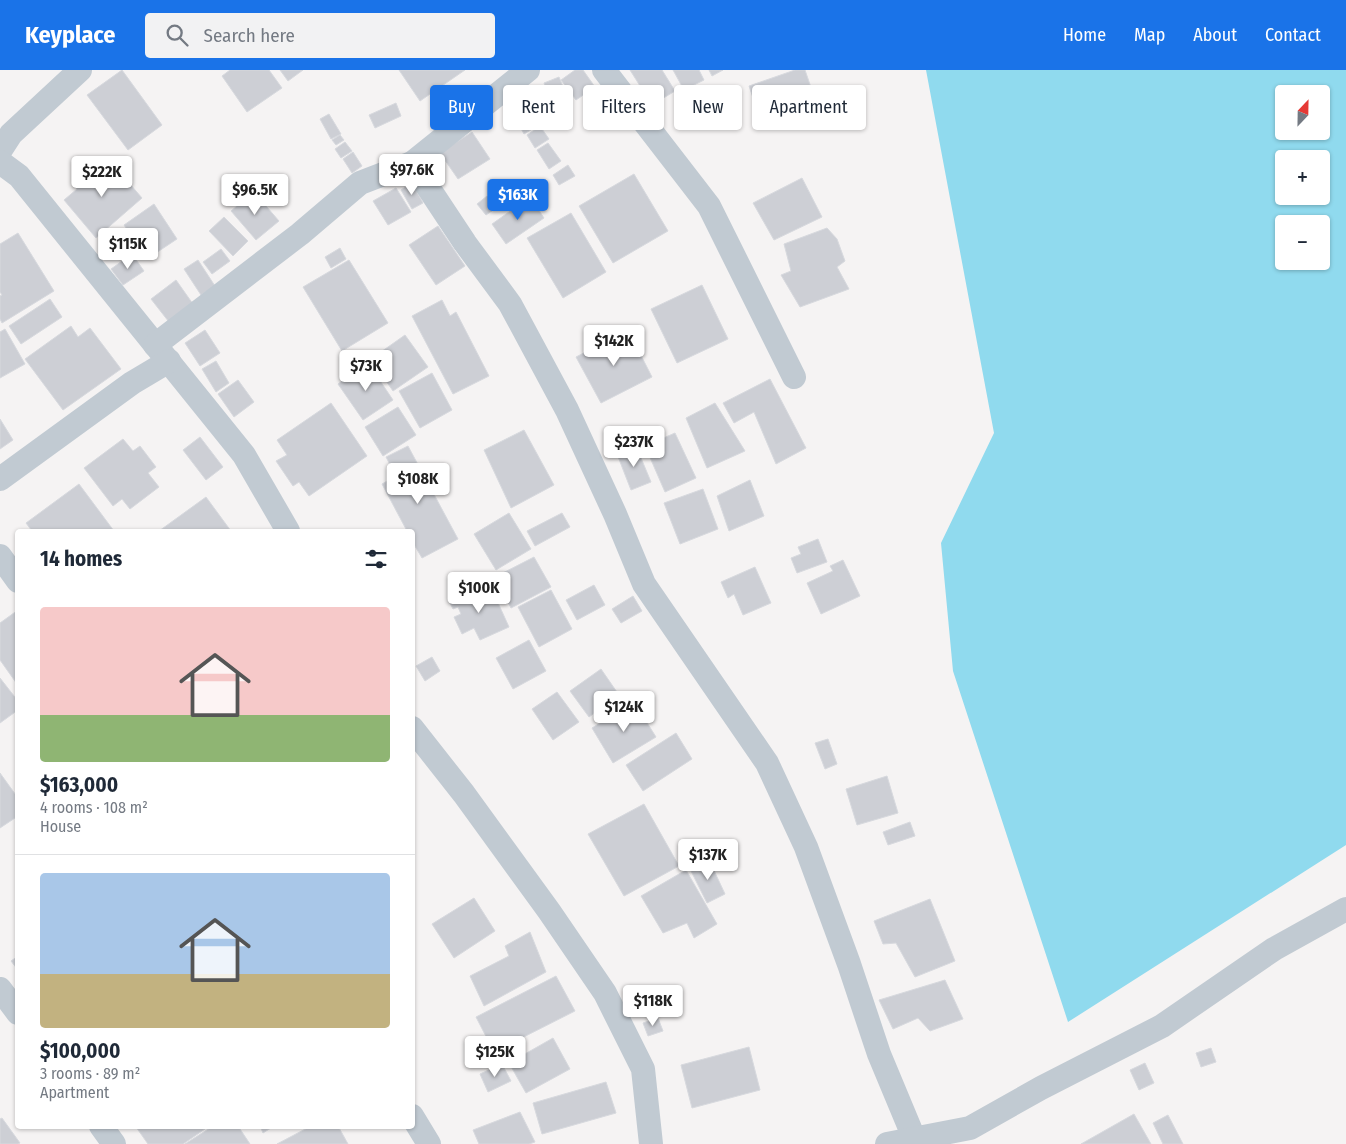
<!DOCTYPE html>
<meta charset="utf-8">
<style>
:root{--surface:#fff;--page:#f2f2f3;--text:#1f2937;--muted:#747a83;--line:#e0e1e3;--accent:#1a73e8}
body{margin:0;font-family:"Fira Sans Condensed",sans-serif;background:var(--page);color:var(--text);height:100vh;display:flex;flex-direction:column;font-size:19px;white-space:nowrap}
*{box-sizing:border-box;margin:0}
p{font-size:16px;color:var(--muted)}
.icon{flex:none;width:28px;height:28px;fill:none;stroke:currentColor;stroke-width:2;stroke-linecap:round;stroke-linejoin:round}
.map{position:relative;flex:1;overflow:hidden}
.details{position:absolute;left:15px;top:459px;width:400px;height:600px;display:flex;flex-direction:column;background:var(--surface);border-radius:5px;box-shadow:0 1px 4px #0004}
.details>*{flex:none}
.hud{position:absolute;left:430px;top:15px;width:475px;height:45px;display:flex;gap:10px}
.needle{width:32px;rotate:22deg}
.buttons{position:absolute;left:1275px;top:15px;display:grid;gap:10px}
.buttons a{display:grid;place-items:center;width:55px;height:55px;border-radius:5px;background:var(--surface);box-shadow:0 1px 4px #0004;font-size:25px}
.price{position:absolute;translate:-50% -42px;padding:0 11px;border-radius:5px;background:#fff;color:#222;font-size:16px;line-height:32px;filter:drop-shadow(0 1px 2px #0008)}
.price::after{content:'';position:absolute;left:50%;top:30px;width:15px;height:11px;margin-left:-8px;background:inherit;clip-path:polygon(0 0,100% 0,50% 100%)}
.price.current{background:var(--accent);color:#fff}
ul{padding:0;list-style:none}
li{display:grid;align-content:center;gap:10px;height:265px;padding:0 25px}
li+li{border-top:1px solid var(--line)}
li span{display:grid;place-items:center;height:155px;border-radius:5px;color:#555}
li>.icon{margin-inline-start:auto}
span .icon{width:90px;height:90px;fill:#fffc;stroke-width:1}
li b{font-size:21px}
h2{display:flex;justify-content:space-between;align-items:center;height:60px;padding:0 25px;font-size:21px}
.pill{padding:0 18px;border-radius:5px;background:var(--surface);box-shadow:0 1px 4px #0004;font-size:18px;line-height:45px}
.pill.current{background:var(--accent);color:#fff}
header{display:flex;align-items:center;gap:30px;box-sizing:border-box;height:70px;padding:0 25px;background:var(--accent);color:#fff}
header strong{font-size:24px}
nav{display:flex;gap:28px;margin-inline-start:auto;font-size:18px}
.search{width:350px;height:45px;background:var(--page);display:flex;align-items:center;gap:12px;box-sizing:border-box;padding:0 18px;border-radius:5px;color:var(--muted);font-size:19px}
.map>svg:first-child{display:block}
.water{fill:#90daee;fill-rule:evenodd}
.building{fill:#cdcfd5;stroke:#d7d9de}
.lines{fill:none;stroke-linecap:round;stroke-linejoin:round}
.minor{stroke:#c1cad2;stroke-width:24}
</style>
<header>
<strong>Keyplace</strong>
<div class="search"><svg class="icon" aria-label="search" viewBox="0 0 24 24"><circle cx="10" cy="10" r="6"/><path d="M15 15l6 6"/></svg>Search here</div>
<nav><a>Home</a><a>Map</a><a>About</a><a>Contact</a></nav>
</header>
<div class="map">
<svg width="1346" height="1074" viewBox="0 0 1346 1074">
<rect width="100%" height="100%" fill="#f5f3f3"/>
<path class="water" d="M926 0H1346V775L1068 952 953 601 941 473 994 363ZM1284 24H1321V61H1284ZM1284 89H1321V126H1284ZM1284 154H1321V191H1284Z"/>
<g class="building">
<path d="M122 0 162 55 128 80 87 25Z"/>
<path d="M230 0H269L282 18 247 42 222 6Z"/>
<path d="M280 0H303L288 11Z"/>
<path d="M399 0H465L420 31Z"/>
<path d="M575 0H583L595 17 576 30 561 10Z"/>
<path d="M630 0H662L675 21 652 35Z"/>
<path d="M673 0H699L704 10 684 20Z"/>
<path d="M709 0H723L712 6Z"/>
<path d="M795 0H805L816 32 761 51 749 16Z"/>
<path d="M559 7 564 19 549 25 544 13Z"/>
<path d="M396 33 401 46 375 58 369 45Z"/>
<path d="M329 44 341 64 331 69 320 49Z"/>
<path d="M532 44 539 55 524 64 518 53Z"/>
<path d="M540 56 549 69 535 78 527 65Z"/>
<path d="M472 62 490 89 458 109 440 83Z"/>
<path d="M340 65 344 70 336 75 332 70Z"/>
<path d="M345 72 352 81 341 88 335 79Z"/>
<path d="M548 73 561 91 549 99 537 80Z"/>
<path d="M353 82 362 96 352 103 343 89Z"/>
<path d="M111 92 142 128 96 168 64 130 77 119 73 114 97 93 102 99Z"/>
<path d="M568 95 575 106 559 115 553 105Z"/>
<path d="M634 104 668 161 613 193 579 136Z"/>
<path d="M802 108 822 147 774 170 753 133Z"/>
<path d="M412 113 423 133 412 139 401 120Z"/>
<path d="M396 118 411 142 388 155 373 131Z"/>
<path d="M254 122 279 151 256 170 231 141Z"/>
<path d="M487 126 496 138 486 145 477 134Z"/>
<path d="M530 127 544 148 506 174 492 154Z"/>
<path d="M154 134 177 169 147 189 124 155Z"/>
<path d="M571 143 606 202 563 228 527 168Z"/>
<path d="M224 147 248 171 233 186 209 161Z"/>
<path d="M438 156 465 196 436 215 409 175Z"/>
<path d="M827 158 837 169 845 191 837 197 849 219 800 237 781 205 791 201 784 174Z"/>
<path d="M18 163 54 221 2 253 0 249V226L2 225 0 222V174Z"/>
<path d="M340 178 346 189 331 198 325 187Z"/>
<path d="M221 179 230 191 212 204 203 192Z"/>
<path d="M132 184 144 201 123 215 111 199Z"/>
<path d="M198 190 215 216 201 225 184 199Z"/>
<path d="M349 190 388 253 342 281 303 217Z"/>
<path d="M176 210 193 234 169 252 151 229Z"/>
<path d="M702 215 728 269 677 293 651 239Z"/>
<path d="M50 229 62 247 21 274 9 256Z"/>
<path d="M442 230 450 246 456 242 489 306 453 324 412 246Z"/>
<path d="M71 256 78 267 90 258 121 299 63 340 25 289Z"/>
<path d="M5 259 25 294 0 308V262Z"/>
<path d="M205 260 220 283 200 296 185 273Z"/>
<path d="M628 260 652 307 601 333 576 287Z"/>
<path d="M405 265 428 297 393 321 371 289Z"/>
<path d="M216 291 229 313 216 322 202 299Z"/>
<path d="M368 293 393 330 363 350 338 314Z"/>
<path d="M432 303 452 340 420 358 399 321Z"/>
<path d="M770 309 806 378 776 394 754 342 734 353 723 333Z"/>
<path d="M238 310 254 332 234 347 218 324Z"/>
<path d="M331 333 367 386 309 426 299 412 293 416 276 391 287 385 277 370Z"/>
<path d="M715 333 745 381 707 398 686 348Z"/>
<path d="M398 337 416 365 383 386 365 357Z"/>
<path d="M0 349 13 370 0 379Z"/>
<path d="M524 360 554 415 511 438 484 380Z"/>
<path d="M675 363 696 408 665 422 645 376Z"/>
<path d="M200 367 223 397 206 410 183 380Z"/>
<path d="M123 369 133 381 140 376 156 397 148 403 159 417 130 439 122 429 113 436 84 398Z"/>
<path d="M408 376 458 469 422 488 412 471V461H407L382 414 396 406 386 387Z"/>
<path d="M636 376 651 412 631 420 617 384Z"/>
<path d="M750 410 764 446 729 461 717 426Z"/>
<path d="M79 414 114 461H32L26 453Z"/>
<path d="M703 419 718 459 680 474 664 433Z"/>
<path d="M206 427 231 461H159Z"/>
<path d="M509 443 531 479 496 500 474 464Z"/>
<path d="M562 443 570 457 535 476 527 461Z"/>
<path d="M818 469 827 492 797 503 791 488 801 484 798 477Z"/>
<path d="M534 487 551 517 511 538 495 507Z"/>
<path d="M843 490 860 526 821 544 807 513 833 501 830 496Z"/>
<path d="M755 497 771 533 743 545 734 524 728 528 721 512Z"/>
<path d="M594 515 605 535 577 550 566 530Z"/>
<path d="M482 516 487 528 494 524 509 557 480 570 474 558 462 564 454 547 461 544 458 537 453 539 449 531Z"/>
<path d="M551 520 572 559 539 577 518 537Z"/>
<path d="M633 526 642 541 621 553 612 539Z"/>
<path d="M18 540V614H17L0 590V553Z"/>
<path d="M529 570 546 601 513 619 496 588Z"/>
<path d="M432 587 440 601 425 611 416 596Z"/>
<path d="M601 599 619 625 589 647 570 621Z"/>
<path d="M0 608 18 631V640L0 653Z"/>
<path d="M557 622 579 652 553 670 532 639Z"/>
<path d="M634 632 656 667 613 693 592 658Z"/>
<path d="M676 663 692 689 643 721 626 695Z"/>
<path d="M828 669 837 694 825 699 815 673Z"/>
<path d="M0 703 18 728V746L0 758Z"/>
<path d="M887 706 898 743 857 755 846 719Z"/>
<path d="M644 734 679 796 624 826 588 764Z"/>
<path d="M910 752 915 766 888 775 883 762Z"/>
<path d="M709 790 725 824 707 833 690 799Z"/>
<path d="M686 800 717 854 694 868 687 853 663 863 641 826Z"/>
<path d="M474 828 495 861 454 888 432 854Z"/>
<path d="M930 829 955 891 915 907 896 873 883 874 874 851Z"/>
<path d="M530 862 546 902 484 936 470 906 509 886 505 876Z"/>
<path d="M18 886V900L11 891Z"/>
<path d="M556 906 575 941 494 982 476 947Z"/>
<path d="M945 910 963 949 930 961 918 948 893 959 879 930Z"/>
<path d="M658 948 663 961 648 966 643 953Z"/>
<path d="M553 968 570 999 526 1023 509 993Z"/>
<path d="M749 977 760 1020 692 1038 681 995Z"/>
<path d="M1211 978 1216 992 1201 997 1196 983Z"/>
<path d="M1145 993 1154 1013 1139 1020 1130 1000Z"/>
<path d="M502 994 511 1011 488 1022 480 1004Z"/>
<path d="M606 1012 616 1043 542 1064 533 1033Z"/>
<path d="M520 1042 535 1072 529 1074H479L473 1060Z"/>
<path d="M1134 1044 1151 1074H1081Z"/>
<path d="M1168 1045 1183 1074H1163L1153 1053Z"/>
<path d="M2 1048 20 1073 18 1074H0V1049Z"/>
<path d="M137 1056H203L205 1059 183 1074H148L136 1057Z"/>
<path d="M213 1056H238L250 1074H185Z"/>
<path d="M260 1056H274L263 1063Z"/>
<path d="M311 1056H338L348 1074H277Z"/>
</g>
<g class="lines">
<g class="minor">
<path d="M604 0 709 136 794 307"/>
<path d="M0 81 11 64 80 0"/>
<path d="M0 92 19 106 244 385 288 461"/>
<path d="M412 93 465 173 510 234 567 340 615 444 644 514 767 693 806 777 849 894 879 984 914 1068"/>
<path d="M155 275 300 164 360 113 412 93 528 0"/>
<path d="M0 409 132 313 169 291"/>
<path d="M0 486 18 511"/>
<path d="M412 658 464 724 549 841 605 923 643 999 651 1074"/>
<path d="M0 919 18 943"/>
<path d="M412 1046 429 1074"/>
<path d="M101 1056 114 1074"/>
<path d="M887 1074 970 1058 1041 1018 1162 956 1274 879 1346 839"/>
</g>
</g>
</svg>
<div class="buttons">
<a><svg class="needle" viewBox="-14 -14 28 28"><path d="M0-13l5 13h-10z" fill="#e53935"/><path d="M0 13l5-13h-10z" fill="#747a83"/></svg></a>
<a>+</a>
<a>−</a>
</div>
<b class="price" style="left:412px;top:126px">$97.6K</b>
<b class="price" style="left:102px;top:128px">$222K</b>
<b class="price" style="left:255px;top:146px">$96.5K</b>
<b class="price current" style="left:518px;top:151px">$163K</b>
<b class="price" style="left:128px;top:200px">$115K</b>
<b class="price" style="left:614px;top:297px">$142K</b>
<b class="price" style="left:366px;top:322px">$73K</b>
<b class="price" style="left:634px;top:398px">$237K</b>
<b class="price" style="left:418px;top:435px">$108K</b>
<b class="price" style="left:479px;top:544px">$100K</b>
<b class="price" style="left:624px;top:663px">$124K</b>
<b class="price" style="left:708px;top:811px">$137K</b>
<b class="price" style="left:653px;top:957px">$118K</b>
<b class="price" style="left:495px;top:1008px">$125K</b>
<div class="hud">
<a class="pill current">Buy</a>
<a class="pill">Rent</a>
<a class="pill">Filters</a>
<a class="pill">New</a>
<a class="pill">Apartment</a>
</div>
<section class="details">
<h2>14 homes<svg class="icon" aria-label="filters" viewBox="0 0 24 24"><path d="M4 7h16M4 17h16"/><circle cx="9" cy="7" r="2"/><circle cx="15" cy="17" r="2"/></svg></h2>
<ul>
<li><span style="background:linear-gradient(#f6c9c9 70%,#8fb573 0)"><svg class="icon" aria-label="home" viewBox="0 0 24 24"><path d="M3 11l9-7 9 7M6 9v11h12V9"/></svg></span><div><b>$163,000</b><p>4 rooms · 108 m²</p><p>House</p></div></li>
<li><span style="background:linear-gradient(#a9c7e8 65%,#c2b280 0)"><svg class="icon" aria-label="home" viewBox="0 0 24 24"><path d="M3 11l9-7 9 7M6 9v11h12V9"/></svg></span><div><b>$100,000</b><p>3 rooms · 89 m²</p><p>Apartment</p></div></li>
</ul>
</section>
</div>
